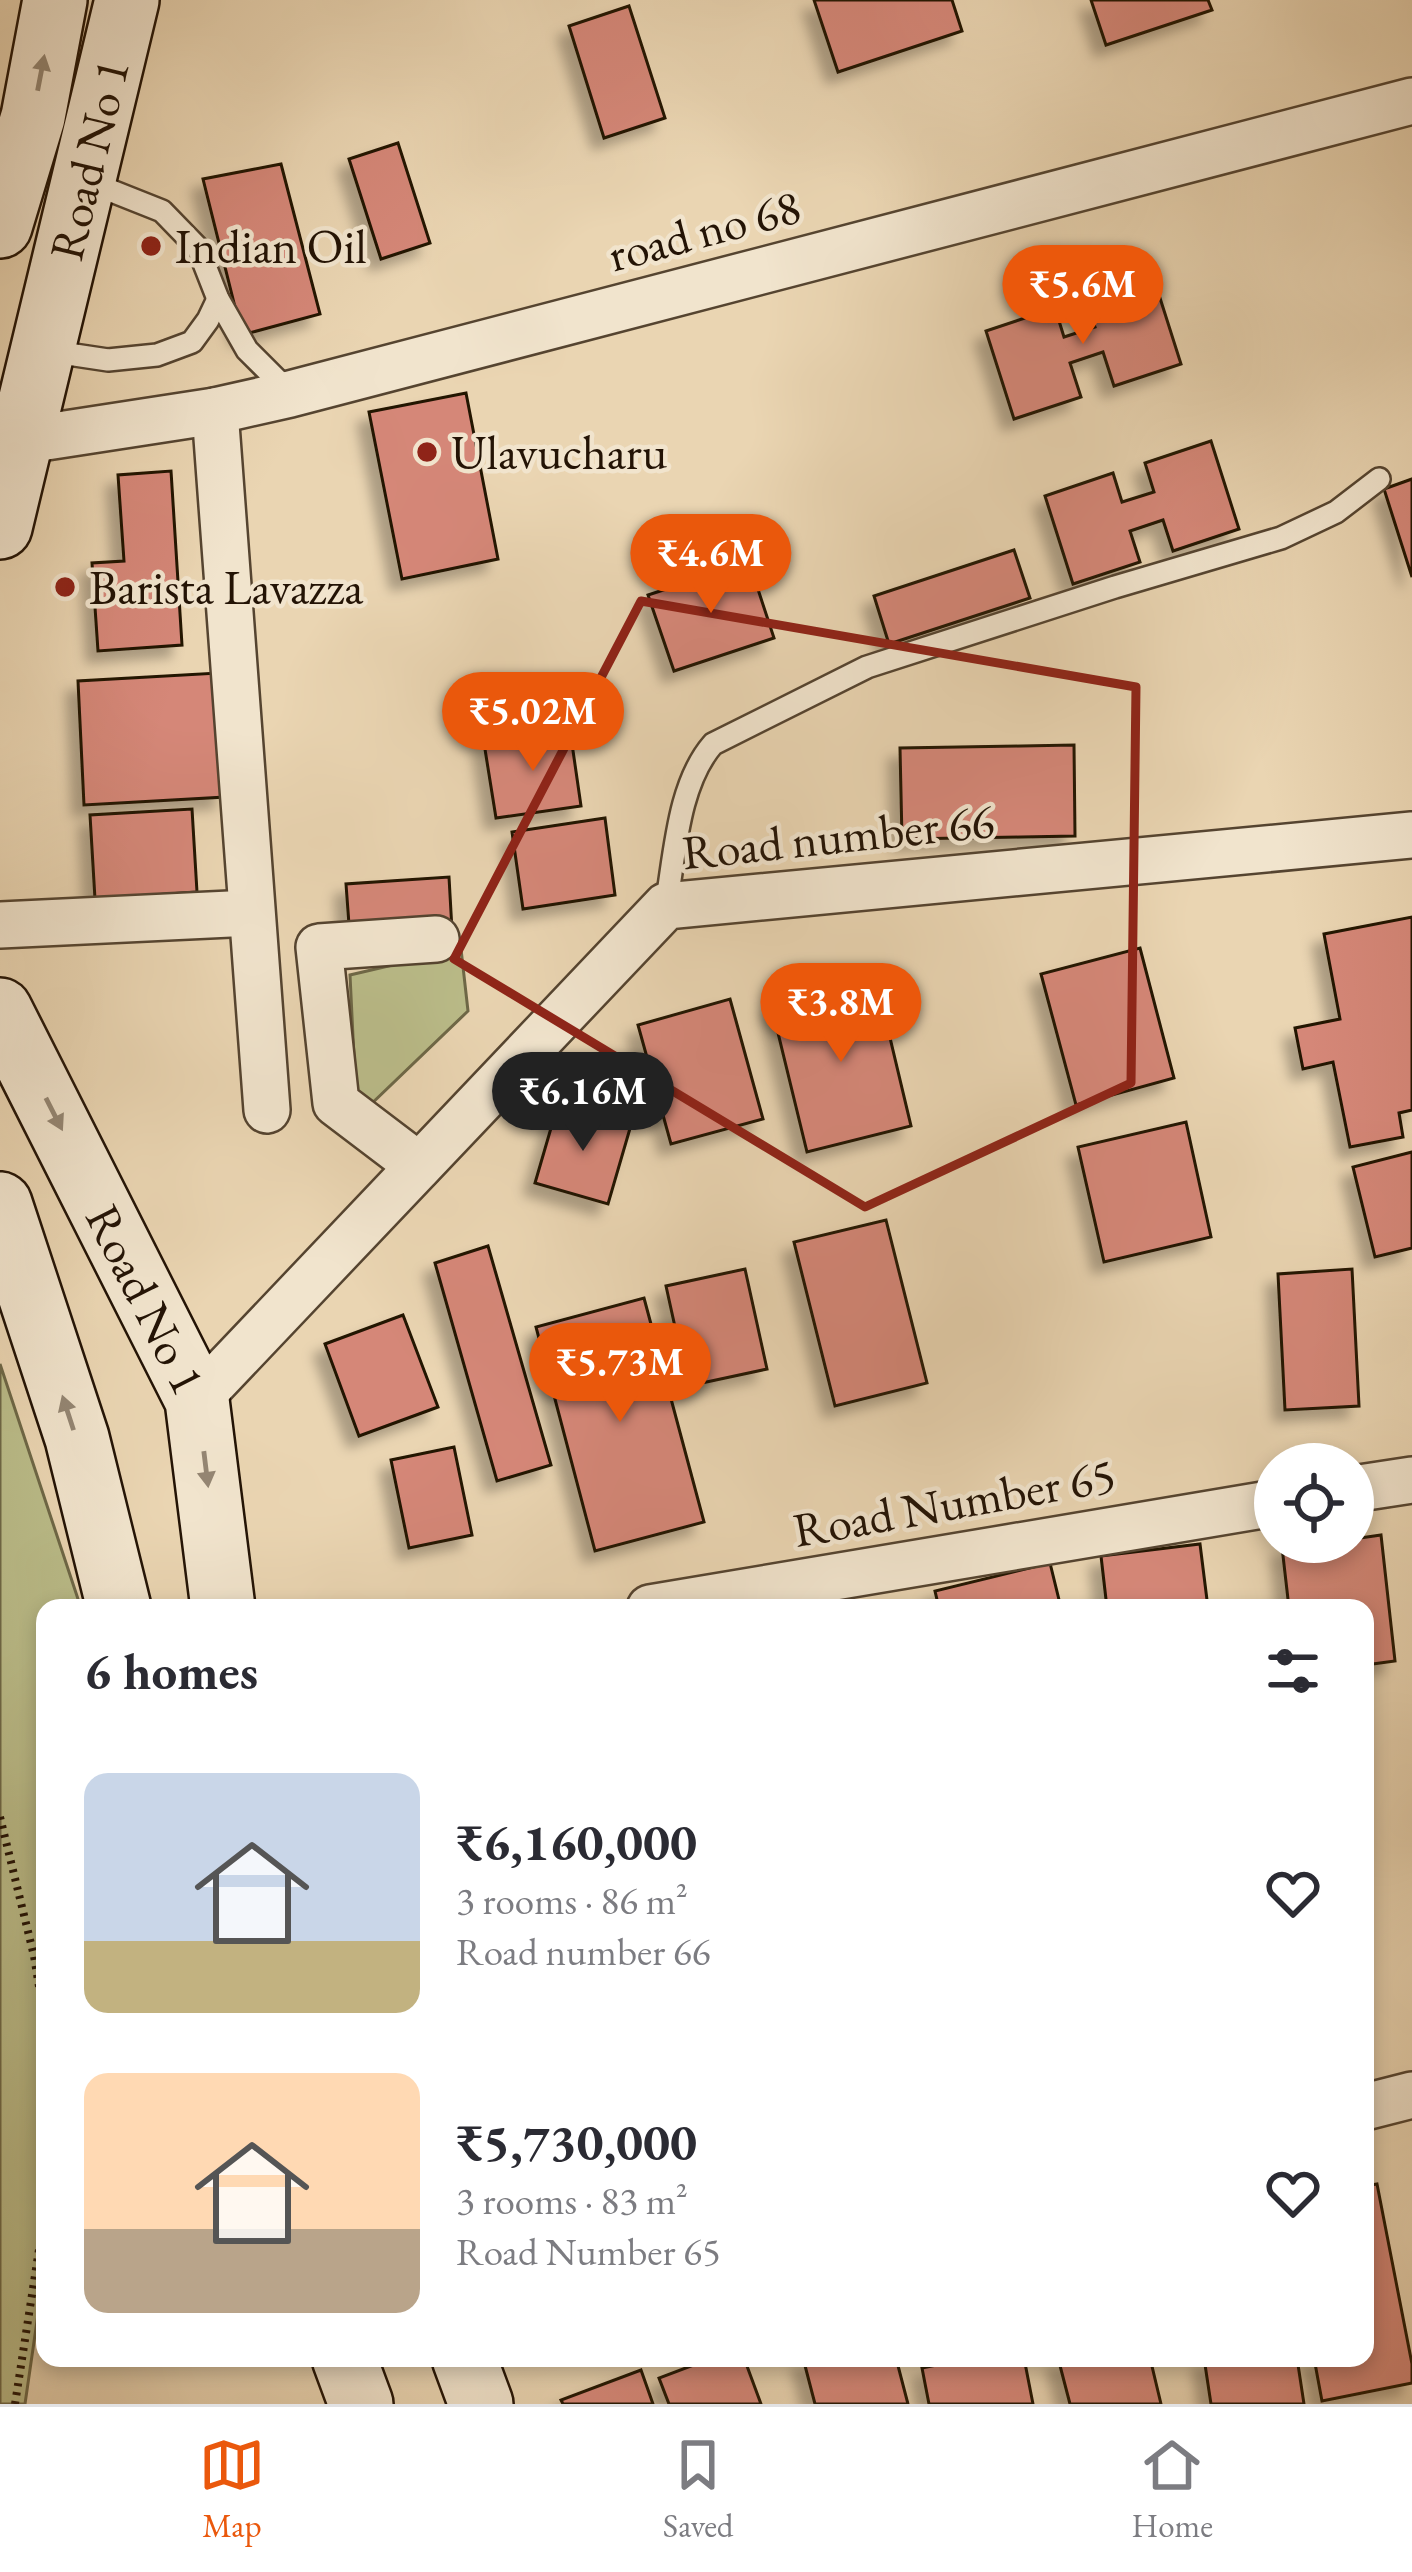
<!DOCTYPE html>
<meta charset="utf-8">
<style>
:root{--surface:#fff;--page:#f2f2f3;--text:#2b2b33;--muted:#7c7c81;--line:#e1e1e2;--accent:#ea580c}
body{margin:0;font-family:"EB Garamond",serif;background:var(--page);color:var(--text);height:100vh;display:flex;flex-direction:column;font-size:45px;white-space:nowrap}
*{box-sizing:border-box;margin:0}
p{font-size:39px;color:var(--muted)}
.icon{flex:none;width:66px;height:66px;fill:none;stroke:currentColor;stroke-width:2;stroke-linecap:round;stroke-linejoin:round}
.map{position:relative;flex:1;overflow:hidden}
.side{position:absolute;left:36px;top:1599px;width:1338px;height:768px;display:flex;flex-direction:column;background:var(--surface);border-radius:24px;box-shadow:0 6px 18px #0003}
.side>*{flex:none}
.buttons{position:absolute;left:1254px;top:1443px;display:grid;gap:24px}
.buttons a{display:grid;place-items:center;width:120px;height:120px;border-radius:50%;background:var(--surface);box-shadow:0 6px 18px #0003;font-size:60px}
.price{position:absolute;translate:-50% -102px;padding:0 27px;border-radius:42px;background:var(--accent);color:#fff;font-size:39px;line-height:78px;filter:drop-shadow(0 3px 6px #0008)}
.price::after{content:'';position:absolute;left:50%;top:72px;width:36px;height:27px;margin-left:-18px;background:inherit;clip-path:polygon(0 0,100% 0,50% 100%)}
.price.current{background:#222;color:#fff}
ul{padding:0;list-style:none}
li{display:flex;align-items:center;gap:36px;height:300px;padding:0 48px}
li span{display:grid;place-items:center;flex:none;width:336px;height:240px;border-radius:24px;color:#555}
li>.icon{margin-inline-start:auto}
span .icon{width:144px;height:144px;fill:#fffc;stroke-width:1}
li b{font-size:51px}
h2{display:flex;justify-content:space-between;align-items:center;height:144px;padding:0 48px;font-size:51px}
.dock{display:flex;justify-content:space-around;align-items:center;height:168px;border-top:3px solid var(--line);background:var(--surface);font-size:33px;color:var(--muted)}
.dock a{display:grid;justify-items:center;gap:6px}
.dock .current{color:var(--accent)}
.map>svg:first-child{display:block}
.green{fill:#babc89;stroke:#6e6847;stroke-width:3}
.building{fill:#d58778;stroke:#231305;stroke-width:3;filter:url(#shadow)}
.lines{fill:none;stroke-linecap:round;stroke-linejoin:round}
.service-casing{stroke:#554430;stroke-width:26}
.minor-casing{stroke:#554430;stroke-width:50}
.secondary-casing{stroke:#231305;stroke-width:68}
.path{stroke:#231305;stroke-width:8;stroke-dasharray:3 6;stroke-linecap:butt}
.service{stroke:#f1e4cd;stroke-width:21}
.minor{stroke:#f1e4cd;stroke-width:45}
.secondary{stroke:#f1e4cd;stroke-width:63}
.oneway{fill:#948673}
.marked{fill:none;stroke:#8f2418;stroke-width:9;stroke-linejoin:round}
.poi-dot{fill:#8f2418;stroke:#f1e4cd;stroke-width:4.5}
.labels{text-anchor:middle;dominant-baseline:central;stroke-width:9;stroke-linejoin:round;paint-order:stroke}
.street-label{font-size:48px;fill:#231305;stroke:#f1e4cd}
.poi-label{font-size:48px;fill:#231305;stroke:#f1e4cd;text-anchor:start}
</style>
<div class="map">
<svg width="1412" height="2404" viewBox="0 0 1412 2404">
<defs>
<filter id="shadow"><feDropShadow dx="-11" dy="11" stdDeviation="6" flood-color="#0004"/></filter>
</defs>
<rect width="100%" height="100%" fill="#ead5b2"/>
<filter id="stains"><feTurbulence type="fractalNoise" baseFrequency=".00167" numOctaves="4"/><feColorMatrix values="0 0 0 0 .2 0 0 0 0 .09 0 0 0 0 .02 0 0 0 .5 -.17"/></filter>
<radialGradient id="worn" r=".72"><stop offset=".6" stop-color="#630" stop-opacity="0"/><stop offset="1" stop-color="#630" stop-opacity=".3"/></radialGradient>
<g class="green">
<path d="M461 949 468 1011 367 1108 356 1099 350 975Z"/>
<path d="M0 1364 81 1608H45V2266L25 2404H0Z"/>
</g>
<g class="building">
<path d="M814 0H952L962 31 838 72Z"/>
<path d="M1091 0H1208L1212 10 1106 45Z"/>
<path d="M629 6 665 118 604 138 569 26Z"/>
<path d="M398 143 430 243 381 259 349 159Z"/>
<path d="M281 164 320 314 242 335 203 179Z"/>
<path d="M1153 276 1181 364 1114 386 1103 352 1070 363 1081 397 1014 419 986 331 1055 308 1064 337 1095 327 1086 298Z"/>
<path d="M466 393 498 559 402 579 369 412Z"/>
<path d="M1211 441 1239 529 1173 551 1163 520 1130 531 1140 562 1073 584 1045 496 1113 473 1122 502 1154 492 1145 463Z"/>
<path d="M171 471 182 645 98 651 92 563 124 561 118 475Z"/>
<path d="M1412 479V577L1384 489Z"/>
<path d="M1014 550 1030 598 889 644 874 596Z"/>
<path d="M749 562 774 638 674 671 648 595Z"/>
<path d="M218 673 225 797 84 805 78 681Z"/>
<path d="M570 730 581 806 496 818 484 743Z"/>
<path d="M1074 745 1075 836 902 839 900 748Z"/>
<path d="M192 809 197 892 95 899 90 815Z"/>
<path d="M605 818 615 895 523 909 512 832Z"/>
<path d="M449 877 452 930 350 938 346 884Z"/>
<path d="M1412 917V1110L1399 1113 1403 1137 1350 1147 1333 1062 1303 1069 1295 1028 1340 1019 1324 934Z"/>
<path d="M1140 948 1174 1078 1076 1105 1041 974Z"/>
<path d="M876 979 911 1126 807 1152 771 1004Z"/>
<path d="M730 999 763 1119 671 1144 638 1025Z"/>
<path d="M558 1104 631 1125 608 1204 535 1183Z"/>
<path d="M1186 1122 1211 1237 1104 1262 1078 1147Z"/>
<path d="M1412 1152V1248L1375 1257 1353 1167Z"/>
<path d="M886 1220 927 1383 835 1406 794 1242Z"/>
<path d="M488 1246 551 1465 497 1481 435 1263Z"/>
<path d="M745 1269 767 1369 688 1386 666 1286Z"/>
<path d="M1352 1269 1359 1406 1285 1410 1278 1274Z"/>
<path d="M644 1298 704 1522 595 1551 536 1327Z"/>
<path d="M403 1315 438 1407 359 1436 325 1344Z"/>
<path d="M454 1447 472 1535 409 1548 391 1460Z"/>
<path d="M1381 1535 1395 1661 1365 1665V1608H1289L1282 1547 1353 1542V1539Z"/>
<path d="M1200 1544 1208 1608H1107L1101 1556Z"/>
<path d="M1050 1563 1061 1608H939L935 1591Z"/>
<path d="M1377 2184 1412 2364V2383L1322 2401 1314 2358H1365V2186Z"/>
<path d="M712 2358H744L761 2404H669L659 2378Z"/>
<path d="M803 2358H896L908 2404H815Z"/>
<path d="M970 2358H1024L1033 2404H929L922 2368Z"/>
<path d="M1058 2358H1150L1161 2404H1070Z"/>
<path d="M1204 2358H1297L1304 2404H1211Z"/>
<path d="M641 2370 653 2404H563L561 2400Z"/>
</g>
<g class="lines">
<defs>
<g id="service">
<path d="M89 182 162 211 198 248 218 299 247 350 290 393"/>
<path d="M48 351 108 360 157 355 192 342 208 320 218 299"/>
<path d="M666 906C675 854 678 784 713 744L867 667 1115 587 1281 538 1336 512 1379 479"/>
</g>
<g id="minor">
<path d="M215 411 267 1110"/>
<path d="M20 441 215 411 290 394 1412 101"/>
<path d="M0 925 251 913"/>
<path d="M419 1166 336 1103 319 947 436 939"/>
<path d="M197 1400 666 906 1412 835"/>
<path d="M1353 1489 1412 1480"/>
<path d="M650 1608 1275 1503"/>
<path d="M1365 2107 1412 2095"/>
</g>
<g id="secondary">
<path d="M0 226 33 117 55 0"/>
<path id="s1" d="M0 527 127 0"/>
<path id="s2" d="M0 1010 197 1400 223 1608"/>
<path d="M0 1204 77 1438 119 1608"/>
<path d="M344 2358 361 2404"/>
<path d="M464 2358 481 2404"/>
</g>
</defs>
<use href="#service" class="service-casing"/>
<use href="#minor" class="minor-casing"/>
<use href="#secondary" class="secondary-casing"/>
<g class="path">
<path d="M0 1817 34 1956 45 2023"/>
<path d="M15 2404 45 2211"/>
</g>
<use href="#service" class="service"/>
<use href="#minor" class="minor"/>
<use href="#secondary" class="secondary"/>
</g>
<defs><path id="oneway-solid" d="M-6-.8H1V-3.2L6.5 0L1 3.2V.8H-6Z" transform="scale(3)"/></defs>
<g class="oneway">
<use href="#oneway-solid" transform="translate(41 73) rotate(-79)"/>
<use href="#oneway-solid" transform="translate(54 1114) rotate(63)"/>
<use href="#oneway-solid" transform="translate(68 1413) rotate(-108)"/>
<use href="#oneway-solid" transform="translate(206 1469) rotate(83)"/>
</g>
<path class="marked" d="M641 601 1136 687 1131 1083 865 1207 454 959Z"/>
<g class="poi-dot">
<circle cx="151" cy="246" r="12"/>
<circle cx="427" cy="452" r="12"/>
<circle cx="65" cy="587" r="12"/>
</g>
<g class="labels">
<g class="street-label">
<text stroke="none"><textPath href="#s1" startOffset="378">Road No 1</textPath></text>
<text transform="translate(704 230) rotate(-15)">road no 68</text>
<text transform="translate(838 836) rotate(-6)">Road number 66</text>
<text stroke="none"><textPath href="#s2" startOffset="324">Road No 1</textPath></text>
<text transform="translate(954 1502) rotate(-10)">Road Number 65</text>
</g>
<g class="poi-label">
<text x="175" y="246">Indian Oil</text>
<text x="451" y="452">Ulavucharu</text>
<text x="89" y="587">Barista Lavazza</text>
</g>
</g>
<rect width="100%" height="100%" filter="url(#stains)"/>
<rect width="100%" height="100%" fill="url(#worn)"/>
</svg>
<div class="buttons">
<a><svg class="icon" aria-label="locate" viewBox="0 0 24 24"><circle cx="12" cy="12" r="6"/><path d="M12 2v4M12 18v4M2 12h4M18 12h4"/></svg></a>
</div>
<b class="price" style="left:1083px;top:347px">₹5.6M</b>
<b class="price" style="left:711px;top:616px">₹4.6M</b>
<b class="price" style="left:533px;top:774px">₹5.02M</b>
<b class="price" style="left:841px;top:1065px">₹3.8M</b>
<b class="price current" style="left:583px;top:1154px">₹6.16M</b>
<b class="price" style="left:620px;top:1425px">₹5.73M</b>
<section class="side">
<h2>6 homes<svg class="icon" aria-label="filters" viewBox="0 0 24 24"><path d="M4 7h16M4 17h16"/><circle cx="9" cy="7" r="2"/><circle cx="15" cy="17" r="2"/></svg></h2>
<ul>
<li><span style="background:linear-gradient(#c9d6e8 70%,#c2b280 0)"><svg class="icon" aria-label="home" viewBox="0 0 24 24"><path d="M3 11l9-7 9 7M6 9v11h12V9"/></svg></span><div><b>₹6,160,000</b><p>3 rooms · 86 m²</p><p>Road number 66</p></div><svg class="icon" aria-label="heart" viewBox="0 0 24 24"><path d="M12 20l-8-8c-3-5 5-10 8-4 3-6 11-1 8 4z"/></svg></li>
<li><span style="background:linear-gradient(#ffd9b3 65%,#b9a48a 0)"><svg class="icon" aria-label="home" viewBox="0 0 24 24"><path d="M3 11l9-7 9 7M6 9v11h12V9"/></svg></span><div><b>₹5,730,000</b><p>3 rooms · 83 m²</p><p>Road Number 65</p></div><svg class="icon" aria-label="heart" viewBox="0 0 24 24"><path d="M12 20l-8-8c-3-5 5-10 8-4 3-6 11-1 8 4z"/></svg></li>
</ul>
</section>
</div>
<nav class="dock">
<a class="current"><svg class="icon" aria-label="map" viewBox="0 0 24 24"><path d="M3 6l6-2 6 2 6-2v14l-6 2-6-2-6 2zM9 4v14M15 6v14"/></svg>Map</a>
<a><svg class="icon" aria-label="saved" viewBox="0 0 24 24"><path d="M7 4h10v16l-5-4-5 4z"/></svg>Saved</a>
<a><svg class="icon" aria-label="home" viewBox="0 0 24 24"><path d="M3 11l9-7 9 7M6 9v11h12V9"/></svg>Home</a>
</nav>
